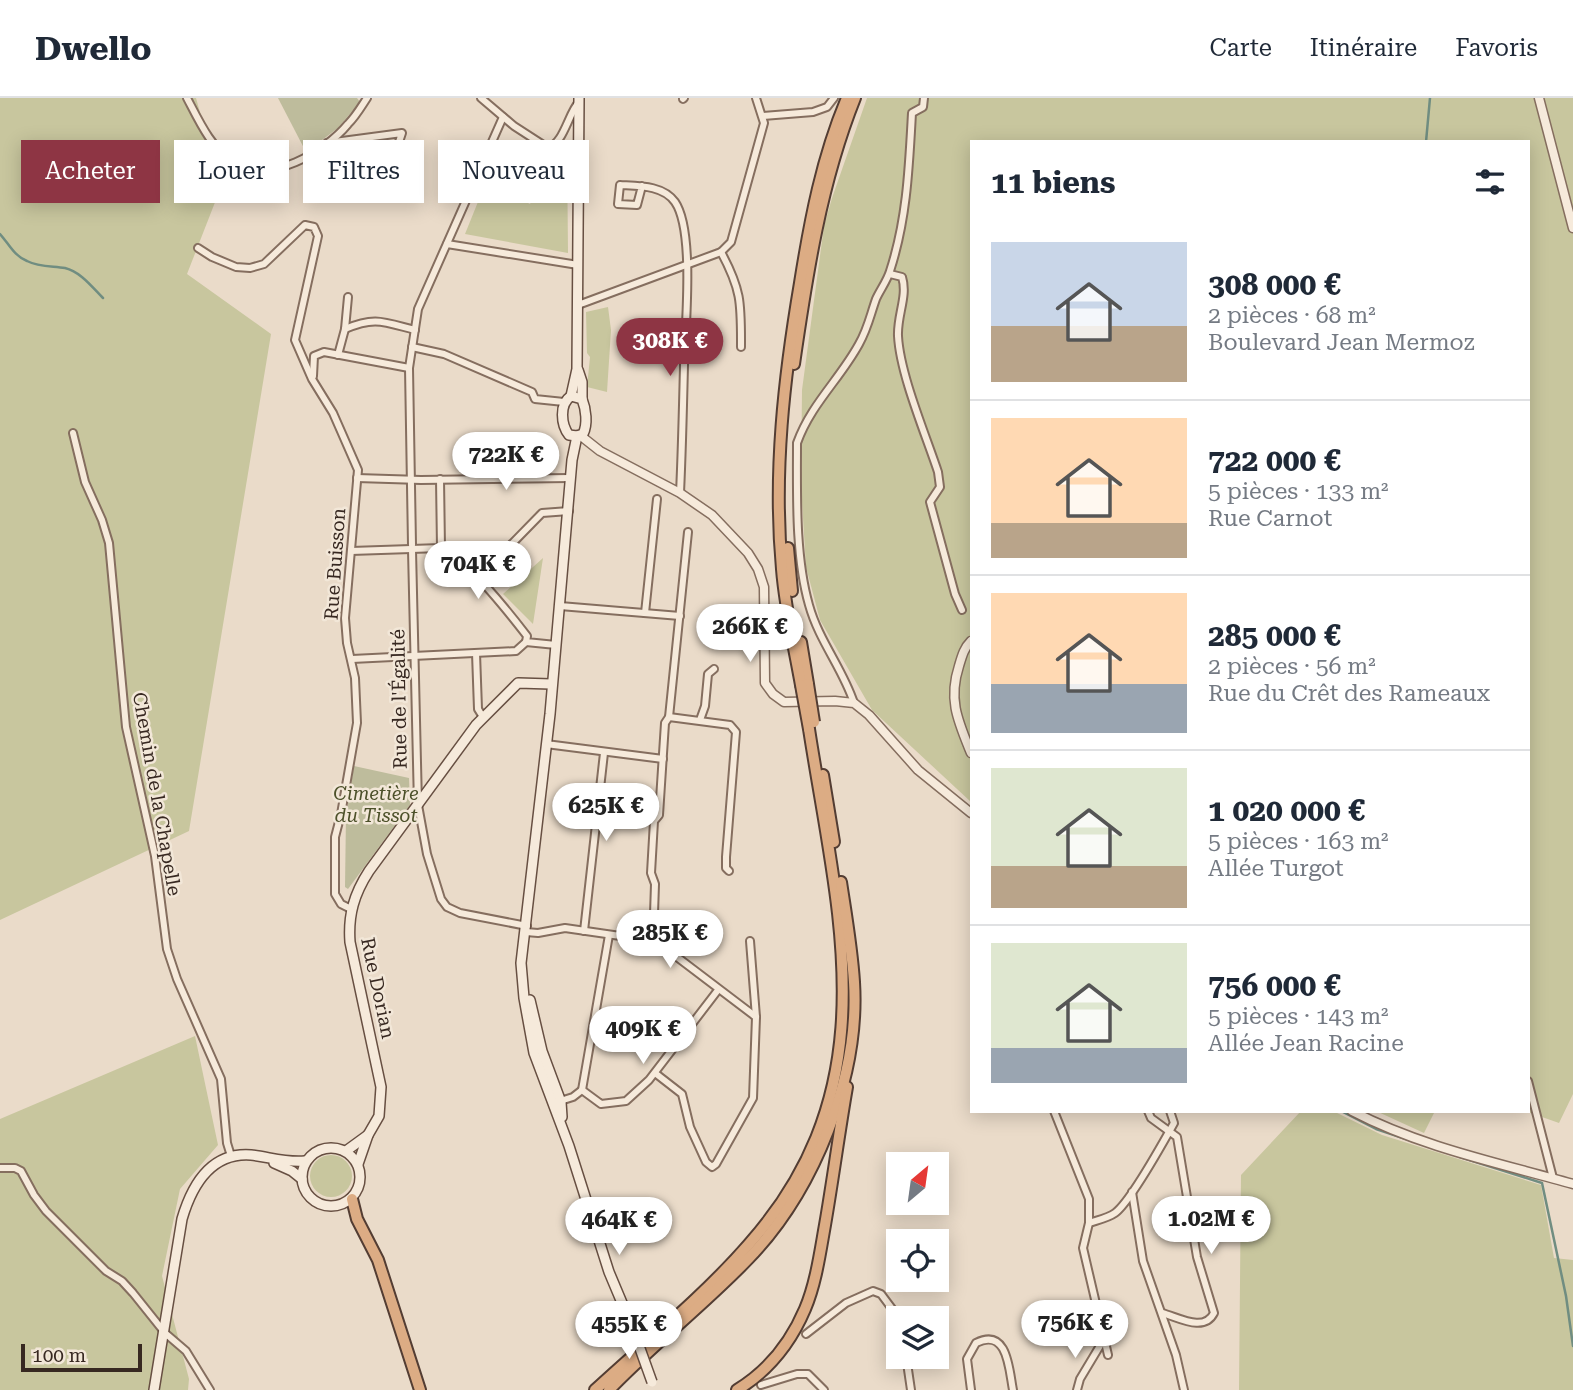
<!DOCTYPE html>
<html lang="fr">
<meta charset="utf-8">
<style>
:root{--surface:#fff;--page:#f6f6f7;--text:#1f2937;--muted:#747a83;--line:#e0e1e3;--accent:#8e3544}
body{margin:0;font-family:"Roboto Serif",serif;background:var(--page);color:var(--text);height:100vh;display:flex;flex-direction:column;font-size:26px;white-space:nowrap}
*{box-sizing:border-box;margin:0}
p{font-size:23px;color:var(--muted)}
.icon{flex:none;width:38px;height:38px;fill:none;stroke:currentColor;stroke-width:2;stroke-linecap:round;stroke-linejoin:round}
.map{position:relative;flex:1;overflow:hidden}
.panel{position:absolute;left:970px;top:42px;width:560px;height:973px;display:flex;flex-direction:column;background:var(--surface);border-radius:0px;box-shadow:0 4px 18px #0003}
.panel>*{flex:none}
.hud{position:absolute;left:21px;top:42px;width:665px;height:63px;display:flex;gap:14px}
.needle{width:46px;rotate:29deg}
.tools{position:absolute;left:886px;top:1054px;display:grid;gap:14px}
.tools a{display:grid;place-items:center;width:63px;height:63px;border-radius:0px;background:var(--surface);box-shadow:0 4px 18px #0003;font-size:35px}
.scale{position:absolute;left:21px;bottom:18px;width:121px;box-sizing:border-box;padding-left:7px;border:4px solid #372821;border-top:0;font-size:19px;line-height:24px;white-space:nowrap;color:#372821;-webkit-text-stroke:5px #f2e7d8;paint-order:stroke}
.price{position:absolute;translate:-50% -60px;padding:0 16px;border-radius:24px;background:#fff;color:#222;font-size:23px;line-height:46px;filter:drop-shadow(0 2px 4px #0008)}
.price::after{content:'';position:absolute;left:50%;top:42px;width:21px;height:16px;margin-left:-10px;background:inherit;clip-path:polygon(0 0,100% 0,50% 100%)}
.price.selected{background:var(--accent);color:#fff}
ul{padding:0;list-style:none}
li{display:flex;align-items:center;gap:21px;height:175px;padding:0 21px}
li+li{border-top:2px solid var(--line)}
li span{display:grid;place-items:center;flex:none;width:196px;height:140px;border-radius:0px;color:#555}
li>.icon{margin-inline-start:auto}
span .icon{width:84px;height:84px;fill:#fffc;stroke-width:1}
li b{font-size:30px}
h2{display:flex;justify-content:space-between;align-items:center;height:84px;padding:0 21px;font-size:30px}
.pill{padding:0 24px;border-radius:0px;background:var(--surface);box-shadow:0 4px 18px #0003;font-size:24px;line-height:63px}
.pill.selected{background:var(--accent);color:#fff}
header{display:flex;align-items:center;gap:42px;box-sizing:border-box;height:98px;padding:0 35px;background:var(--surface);border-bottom:2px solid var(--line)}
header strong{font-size:33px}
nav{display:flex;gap:38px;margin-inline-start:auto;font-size:24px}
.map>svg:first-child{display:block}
.green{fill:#c8c69e}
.cemetery{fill:#bebc9c}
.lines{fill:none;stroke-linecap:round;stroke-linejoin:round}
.stream{stroke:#708d81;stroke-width:2.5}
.minor-casing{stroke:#856e5f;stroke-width:10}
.tertiary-casing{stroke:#856e5f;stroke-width:11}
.secondary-casing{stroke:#674f42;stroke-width:12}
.trunk-casing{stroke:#533d33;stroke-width:14}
.minor{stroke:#f6eadb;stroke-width:6}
.tertiary{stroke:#f6eadb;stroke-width:8}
.secondary{stroke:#f6eadb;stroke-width:9}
.trunk{stroke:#dcac84;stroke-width:10}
.secondary-bridge-casing{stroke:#674f42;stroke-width:12;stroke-linecap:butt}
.trunk-bridge-casing{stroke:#533d33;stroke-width:14;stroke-linecap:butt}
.secondary-bridge{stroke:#f6eadb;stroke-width:9}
.trunk-bridge{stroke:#dcac84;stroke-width:10}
.labels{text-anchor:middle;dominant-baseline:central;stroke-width:5;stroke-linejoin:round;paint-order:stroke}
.street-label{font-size:19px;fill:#372821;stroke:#f2e7d8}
.park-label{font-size:19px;font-style:italic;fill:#4d512a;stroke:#f2e7d8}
</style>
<header>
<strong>Dwello</strong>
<nav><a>Carte</a><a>Itinéraire</a><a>Favoris</a></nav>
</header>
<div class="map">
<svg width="1573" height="1292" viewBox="0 0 1573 1292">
<rect width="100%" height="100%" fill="#eadbc9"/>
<g class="green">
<path d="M0 0H196L221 89 187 176 271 236 189 733 0 822Z"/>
<path d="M867 0H1573V996L1559 1025 1525 1013H1528V44H971V704L872 612 820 522 806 469 801 387 802 292 824 128 832 100Z"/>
<path d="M567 47 568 155 465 136 486 84 530 106 556 56Z"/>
<path d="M608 209 611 232 607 294 587 289 590 259 587 255 586 214Z"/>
<path d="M543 460 533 526 503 496Z"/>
<path d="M195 938 218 1047 180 1091 162 1178 189 1281 188 1292H0V1021Z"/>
<path d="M1301 1013H1333L1382 1037 1541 1087 1554 1160 1573 1162V1292H1239L1241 1077Z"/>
<path d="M1376 1013H1435L1424 1035Z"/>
<circle cx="331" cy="1078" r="21"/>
</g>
<g class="cemetery">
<path d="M278 0H357L360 4 338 30 306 54Z"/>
<path d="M354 668 409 680 410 707 348 791 345 789 346 717Z"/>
</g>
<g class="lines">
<g class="stream">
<path d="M1426 44 1430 0"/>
<path d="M0 136C9 146 14 158 27 163 39 169 52 168 65 170 81 174 92 189 103 200"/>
<path d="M1341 1013 1376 1031 1427 1048"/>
<path d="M1460 1059 1542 1085 1566 1198 1573 1248"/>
</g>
<defs>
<g id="minor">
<path d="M187 0C199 23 211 50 234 65 269 87 325 54 348 26 356 18 361 9 367 0"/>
<path d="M481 0 514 28 548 50C564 45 568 16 579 4"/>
<path d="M683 1 684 0"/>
<path d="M763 18 813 14 827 9 834 0"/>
<path d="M327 45 402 35 392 65 393 79 389 93"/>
<path d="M642 88 637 107 618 106 620 87C638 88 663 87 675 104 695 133 685 231 684 267 683 310 682 353 680 395"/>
<path d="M447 146 578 167"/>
<path d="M198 150 212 159 236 169 250 170 264 166 305 127 314 129 318 138 295 242 312 281 333 315 358 372 345 520 347 545 355 580 357 625 341 716 335 739V796L341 806 351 811"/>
<path d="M721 154C742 193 741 206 741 249"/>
<path d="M890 176 902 179C908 198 897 217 898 238 900 276 925 335 938 374L940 389 930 404 955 496 962 512"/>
<path d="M578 207 721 154 731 144 764 25 756 0"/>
<path d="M345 231C375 218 384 224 415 232"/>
<path d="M412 249 444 256 532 294 535 301 564 304"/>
<path d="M338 257 345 231 348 199"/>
<path d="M313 278 314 258 324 254 409 270"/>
<path d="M73 335 85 384 102 422 109 445 126 629 155 758 167 851 177 881 221 981 227 1045 231 1058"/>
<path d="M357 380 421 382 571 380"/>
<path d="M412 447 409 270 418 211 503 19"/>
<path d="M441 450C465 459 510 516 527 538L526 544 556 547"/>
<path d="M412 452 418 707 427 756 441 801 447 809 460 815 527 828"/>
<path d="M351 453 441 450 440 381"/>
<path d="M485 454 500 458 542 415 569 413"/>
<path d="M560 508 680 518"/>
<path d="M645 515 657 401"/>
<path d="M476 555 478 611 483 619"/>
<path d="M352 561 516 553 526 544"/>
<path d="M854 605C843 571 819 543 809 507 795 458 797 396 797 345 811 306 840 281 859 246 868 230 870 218 876 201 880 192 887 183 890 173 907 121 909 69 912 15L923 9 924 0"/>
<path d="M669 619 730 627 736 634 726 759V770L729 773"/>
<path d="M700 622 705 608 708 576 714 571"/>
<path d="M546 646 663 661"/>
<path d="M584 833 604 655"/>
<path d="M526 834 538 835 565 830 641 841 648 837 756 919"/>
<path d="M648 837 654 816 655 786 651 775 654 723 659 717 665 625 669 619 688 434"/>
<path d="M655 975 682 996 690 1029 706 1064 712 1069 716 1066 753 1000 756 919 750 843"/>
<path d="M1528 983 1553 1080"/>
<path d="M582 992 609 837"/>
<path d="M557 1004 573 999 582 992 601 1006 626 1003 649 982 718 892"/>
<path d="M1054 1013 1089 1101V1125L1083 1150 1108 1257"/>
<path d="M1148 1013 1151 1020 1177 1039 1197 1159 1214 1215C1204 1235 1178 1219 1162 1215"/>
<path d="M0 1070H15L21 1073 34 1097 46 1113 106 1173 122 1183 133 1195 165 1235 186 1253 210 1292"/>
<path d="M1132 1094 1143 1163 1176 1257 1184 1292"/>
<path d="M1089 1125C1098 1122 1108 1120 1115 1115 1130 1104 1164 1043 1174 1025L1170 1013"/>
<path d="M806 1236 846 1205 873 1193 881 1196 899 1220"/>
<path d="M906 1258 911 1292"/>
<path d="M761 1287 797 1276H808L824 1292"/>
<path d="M971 1292 967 1261 976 1245C1008 1229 1009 1272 1013 1292"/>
<path d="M1077 1292 1080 1281 1104 1241"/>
</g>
<g id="tertiary">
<path d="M1539 0 1573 130"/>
<path d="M581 338 600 353 680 395 712 417 748 455 758 471 764 489 765 585 773 596 784 604 835 603 854 605 869 617 918 672 971 715"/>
<path d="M971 543C964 550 962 558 959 568 948 602 958 623 971 655"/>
<path d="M1352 1013C1421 1049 1499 1065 1573 1086"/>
</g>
<g id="secondary">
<path d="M578 272 582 284V301"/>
<path d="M571 298 577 271 579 0"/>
<path d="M571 298 582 301C586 311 588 326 583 336L577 338 569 337C561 327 559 306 571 298Z"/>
<path d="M577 338 572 362 550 616 521 865 524 900 534 955 569 1048 609 1174 633 1231"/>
<path d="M530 902 542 953 561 1004 562 1019"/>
<circle cx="331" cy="1079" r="29"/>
<path d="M346 1053 368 1037"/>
<path d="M274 1065 292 1073 302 1081"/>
<path d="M358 1066 368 1037 379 1018 381 989 350 844C348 817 354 796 369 773L476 627 518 585 551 586"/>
<path d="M154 1292 182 1121C192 1087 211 1054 251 1057 269 1059 286 1065 305 1063"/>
</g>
<g id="trunk">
<path d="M794 266C807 176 821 85 855 0"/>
<path d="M788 450 792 493"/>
<path d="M801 544 808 586"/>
<path d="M801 587C794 548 785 510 782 471 773 375 784 279 800 185 810 122 822 59 847 0"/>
<path d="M823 677 834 744"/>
<path d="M352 1101 357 1121 378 1162 420 1292"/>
<path d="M595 1292C647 1244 703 1199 749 1146 890 987 838 818 809 631"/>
<path d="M609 1292C653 1246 704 1207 748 1161 814 1093 860 979 854 884 852 851 846 817 841 784"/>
<path d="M737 1292C768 1273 791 1244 805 1211 816 1185 820 1155 825 1127 833 1081 839 1035 847 989"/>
</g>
</defs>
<use href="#minor" class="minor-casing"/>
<use href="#tertiary" class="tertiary-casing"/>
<use href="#secondary" class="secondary-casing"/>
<use href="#trunk" class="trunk-casing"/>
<use href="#minor" class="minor"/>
<use href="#tertiary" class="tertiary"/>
<use href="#secondary" class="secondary"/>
<use href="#trunk" class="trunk"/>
<defs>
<path id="secondary-bridge" d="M633 1231 652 1284"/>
<g id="trunk-bridge">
<path d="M808 586 814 624"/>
<path d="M801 587 809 631"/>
</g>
</defs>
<use href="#secondary-bridge" class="secondary-bridge-casing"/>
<use href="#trunk-bridge" class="trunk-bridge-casing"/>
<use href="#secondary-bridge" class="secondary-bridge"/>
<use href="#trunk-bridge" class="trunk-bridge"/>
</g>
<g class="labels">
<g class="street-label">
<text transform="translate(335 466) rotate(-86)">Rue Buisson</text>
<text transform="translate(399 601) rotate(-91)">Rue de l'Égalité</text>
<text transform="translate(157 696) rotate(80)">Chemin de la Chapelle</text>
<text transform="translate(378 890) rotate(78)">Rue Dorian</text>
</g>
<g class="park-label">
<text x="376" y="695">Cimetière<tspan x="376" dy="22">du Tissot</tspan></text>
</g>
</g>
</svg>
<div class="tools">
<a><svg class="needle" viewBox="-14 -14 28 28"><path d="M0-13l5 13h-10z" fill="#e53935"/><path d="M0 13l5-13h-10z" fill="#747a83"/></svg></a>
<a><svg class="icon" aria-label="locate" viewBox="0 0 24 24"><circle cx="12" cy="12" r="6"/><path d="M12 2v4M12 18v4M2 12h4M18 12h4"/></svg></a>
<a><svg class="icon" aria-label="layers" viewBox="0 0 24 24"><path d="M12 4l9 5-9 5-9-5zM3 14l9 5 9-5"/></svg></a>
</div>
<div class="scale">100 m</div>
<b class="price selected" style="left:670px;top:280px">308K €</b>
<b class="price" style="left:506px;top:394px">722K €</b>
<b class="price" style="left:478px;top:503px">704K €</b>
<b class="price" style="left:750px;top:566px">266K €</b>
<b class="price" style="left:606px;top:745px">625K €</b>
<b class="price" style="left:670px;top:872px">285K €</b>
<b class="price" style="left:643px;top:968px">409K €</b>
<b class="price" style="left:1211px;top:1158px">1.02M €</b>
<b class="price" style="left:619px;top:1159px">464K €</b>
<b class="price" style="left:1075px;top:1262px">756K €</b>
<b class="price" style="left:629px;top:1263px">455K €</b>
<div class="hud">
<a class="pill selected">Acheter</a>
<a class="pill">Louer</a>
<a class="pill">Filtres</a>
<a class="pill">Nouveau</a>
</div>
<section class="panel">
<h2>11 biens<svg class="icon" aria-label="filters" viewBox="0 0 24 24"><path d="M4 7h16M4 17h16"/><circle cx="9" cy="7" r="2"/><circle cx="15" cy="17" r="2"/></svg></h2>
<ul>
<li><span style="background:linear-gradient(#c9d6e8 60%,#b9a48a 0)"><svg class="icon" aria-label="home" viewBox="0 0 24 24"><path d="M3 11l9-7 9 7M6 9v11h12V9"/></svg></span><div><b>308 000 €</b><p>2 pièces · 68 m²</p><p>Boulevard Jean Mermoz</p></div></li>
<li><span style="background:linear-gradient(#ffd9b3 75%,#b9a48a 0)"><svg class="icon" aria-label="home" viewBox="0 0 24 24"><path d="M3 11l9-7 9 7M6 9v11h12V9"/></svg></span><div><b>722 000 €</b><p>5 pièces · 133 m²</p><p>Rue Carnot</p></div></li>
<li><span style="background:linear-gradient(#ffd9b3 65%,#9aa5b1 0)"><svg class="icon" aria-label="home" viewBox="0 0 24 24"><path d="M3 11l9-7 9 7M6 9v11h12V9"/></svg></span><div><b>285 000 €</b><p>2 pièces · 56 m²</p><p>Rue du Crêt des Rameaux</p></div></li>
<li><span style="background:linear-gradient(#dfe7d0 70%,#b9a48a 0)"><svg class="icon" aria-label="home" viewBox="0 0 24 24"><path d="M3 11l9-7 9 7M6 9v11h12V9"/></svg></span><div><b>1 020 000 €</b><p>5 pièces · 163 m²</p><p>Allée Turgot</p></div></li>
<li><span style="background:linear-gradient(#dfe7d0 75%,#9aa5b1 0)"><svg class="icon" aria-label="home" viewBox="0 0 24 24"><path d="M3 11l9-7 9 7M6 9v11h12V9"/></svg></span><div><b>756 000 €</b><p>5 pièces · 143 m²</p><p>Allée Jean Racine</p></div></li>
</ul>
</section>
</div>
